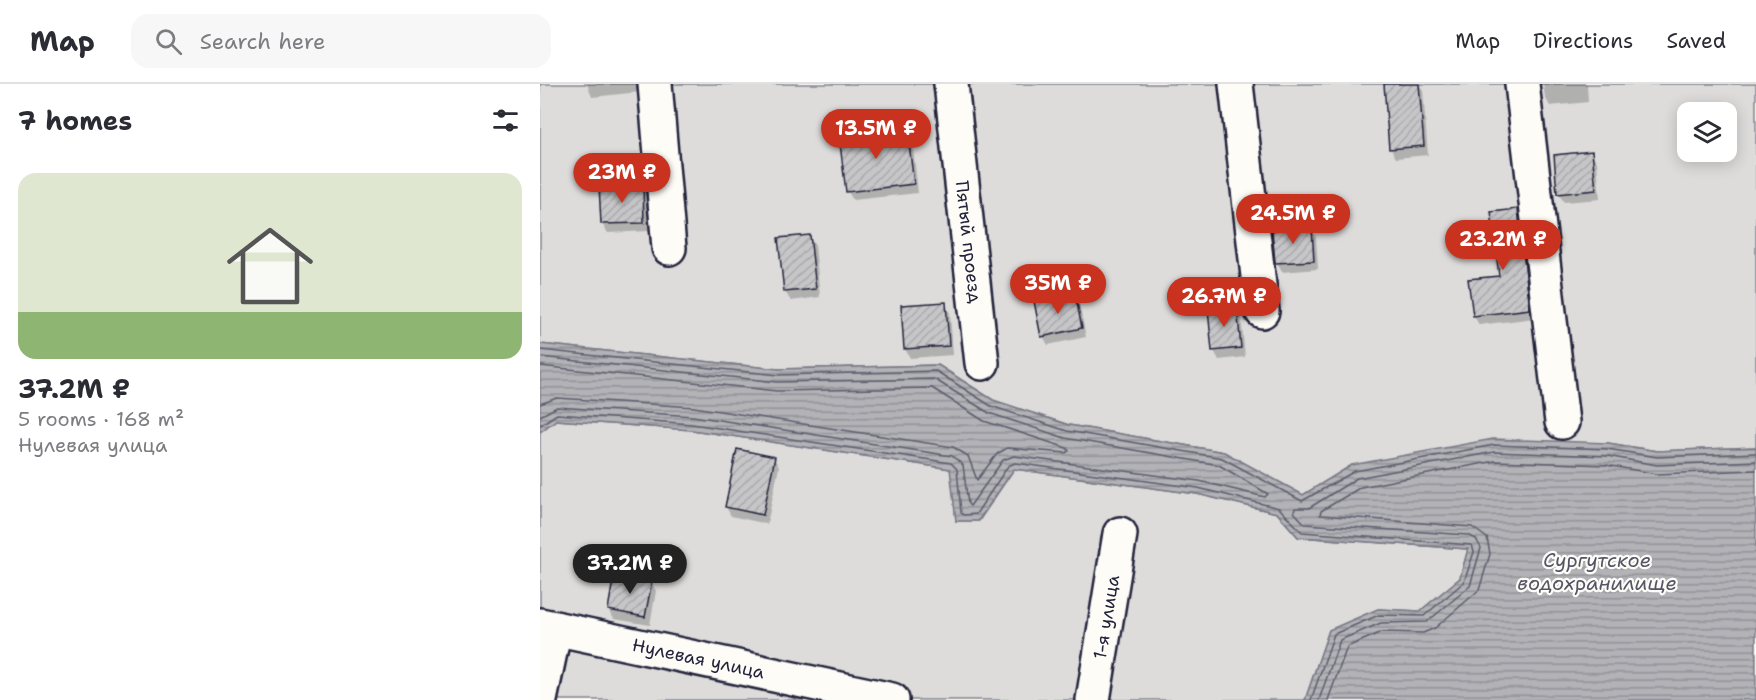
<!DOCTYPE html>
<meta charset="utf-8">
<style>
:root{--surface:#fff;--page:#f7f7f7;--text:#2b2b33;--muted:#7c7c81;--line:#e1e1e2;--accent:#c8321e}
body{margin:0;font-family:"Shantell Sans",sans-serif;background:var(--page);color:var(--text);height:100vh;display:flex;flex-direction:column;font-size:22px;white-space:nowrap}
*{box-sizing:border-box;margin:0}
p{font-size:20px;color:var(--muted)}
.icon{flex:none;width:33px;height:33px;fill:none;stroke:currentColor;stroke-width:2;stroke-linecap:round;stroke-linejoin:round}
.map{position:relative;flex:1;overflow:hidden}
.details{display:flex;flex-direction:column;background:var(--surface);width:540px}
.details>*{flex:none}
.tools{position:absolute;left:1137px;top:18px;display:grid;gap:12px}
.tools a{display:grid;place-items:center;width:60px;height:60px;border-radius:12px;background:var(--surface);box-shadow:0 3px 15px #0003;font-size:30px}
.price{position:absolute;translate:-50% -51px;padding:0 14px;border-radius:21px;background:var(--accent);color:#fff;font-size:20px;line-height:39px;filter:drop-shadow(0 2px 3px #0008)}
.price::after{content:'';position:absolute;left:50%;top:36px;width:18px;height:14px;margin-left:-9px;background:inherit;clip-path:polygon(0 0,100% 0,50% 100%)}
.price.on{background:#222;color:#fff}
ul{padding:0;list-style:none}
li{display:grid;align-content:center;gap:12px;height:318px;padding:0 18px}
li span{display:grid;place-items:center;height:186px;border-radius:18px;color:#555}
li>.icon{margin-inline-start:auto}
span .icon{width:108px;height:108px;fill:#fffc;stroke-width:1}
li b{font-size:26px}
h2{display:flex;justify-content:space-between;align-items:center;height:72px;padding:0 18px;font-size:26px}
header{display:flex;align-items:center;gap:36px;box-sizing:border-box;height:84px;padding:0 30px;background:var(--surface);border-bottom:2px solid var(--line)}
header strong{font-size:28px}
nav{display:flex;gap:33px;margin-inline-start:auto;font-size:21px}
.search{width:420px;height:54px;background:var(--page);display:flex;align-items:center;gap:15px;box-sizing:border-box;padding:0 21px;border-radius:18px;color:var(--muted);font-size:22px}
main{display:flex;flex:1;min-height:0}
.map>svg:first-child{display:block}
.green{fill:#dddcdb;stroke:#807f8b;stroke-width:1.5;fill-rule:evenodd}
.water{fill:url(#water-rules);stroke:#787885;stroke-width:1.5}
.shadow{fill:#0003}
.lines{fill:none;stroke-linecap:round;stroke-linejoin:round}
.shore{stroke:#5c5c6d;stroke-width:1.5}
.building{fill:url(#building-hatch);stroke:#22223b;stroke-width:1.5}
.street-casing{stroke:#22223b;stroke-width:38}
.street{stroke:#fdfcf7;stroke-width:33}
.labels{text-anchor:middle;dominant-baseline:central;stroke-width:4.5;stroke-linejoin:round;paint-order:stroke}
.street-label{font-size:18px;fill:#22223b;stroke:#fdfcf7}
.water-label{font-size:20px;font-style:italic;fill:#545466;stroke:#fdfcf7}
</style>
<header>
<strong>Map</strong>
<div class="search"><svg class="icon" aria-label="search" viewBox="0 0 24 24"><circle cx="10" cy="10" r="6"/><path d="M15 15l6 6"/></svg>Search here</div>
<nav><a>Map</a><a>Directions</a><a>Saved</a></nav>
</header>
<main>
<section class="details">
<h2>7 homes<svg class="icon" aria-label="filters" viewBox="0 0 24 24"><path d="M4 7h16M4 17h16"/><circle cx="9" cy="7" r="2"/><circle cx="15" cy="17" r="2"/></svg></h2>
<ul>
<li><span style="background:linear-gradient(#dfe7d0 75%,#8fb573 0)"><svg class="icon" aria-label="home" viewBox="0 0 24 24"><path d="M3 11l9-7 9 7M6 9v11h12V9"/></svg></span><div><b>37.2M ₽</b><p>5 rooms · 168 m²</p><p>Нулевая улица</p></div></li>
</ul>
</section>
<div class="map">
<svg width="1216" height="616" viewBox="0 0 1216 616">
<defs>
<pattern id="water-rules" width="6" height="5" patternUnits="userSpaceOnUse" patternTransform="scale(1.5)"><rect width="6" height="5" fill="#b2b2b7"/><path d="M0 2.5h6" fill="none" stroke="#909096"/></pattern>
<pattern id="building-hatch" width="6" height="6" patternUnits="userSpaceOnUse" patternTransform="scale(1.5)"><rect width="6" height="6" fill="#c6c6c8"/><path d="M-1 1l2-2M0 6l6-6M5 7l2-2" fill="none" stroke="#aaaaad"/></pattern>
</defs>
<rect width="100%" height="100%" fill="#fdfcf7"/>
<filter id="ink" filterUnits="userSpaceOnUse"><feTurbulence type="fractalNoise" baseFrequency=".0167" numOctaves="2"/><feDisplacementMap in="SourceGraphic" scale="12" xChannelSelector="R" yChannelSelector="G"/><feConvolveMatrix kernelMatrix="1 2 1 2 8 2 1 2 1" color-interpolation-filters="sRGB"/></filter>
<g filter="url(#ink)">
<g class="green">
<path d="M0 0H1216V363L1117 367 1068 359 812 381 763 411 684 368 529 341 453 316 398 281 238 285 0 260ZM1148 28H1186V68H1148Z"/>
<path d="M16 336 152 346 411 385 416 437H439L474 385 657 410 737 429 758 453 928 465 920 494 880 527 838 525 789 546 765 616H0V348Z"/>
</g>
<path class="water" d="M0 260 238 285 398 281 453 316 529 341 684 368 763 411 812 381 953 355 1068 359 1117 367 1216 363V616H765L789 546 838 525 880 527 920 494 928 465 758 453 737 429 657 410 474 385 438 437H416L410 385 152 346 16 336 0 348Z"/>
<g class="shadow">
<path d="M47 0H99L100 8 52 13Z"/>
<path d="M845 0H879L883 6 888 71 856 74 851 65Z"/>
<path d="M1003 0H1047L1048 18 1010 22 1005 13Z"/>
<path d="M367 46 372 54 378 109 313 116 308 108Z"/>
<path d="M1051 69 1057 78 1060 115 1024 118 1018 109Z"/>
<path d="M102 101 107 110 109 147 68 149 62 140Z"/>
<path d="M977 127 982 136 994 234 939 241 934 232 960 193Z"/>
<path d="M771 145 776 153 778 185 742 188 737 179 733 147Z"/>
<path d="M269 153 275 161 280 213 251 217 245 208Z"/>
<path d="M534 210 539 219 546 253 508 261 503 252Z"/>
<path d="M405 220 410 229 413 271 370 274 365 265 362 223Z"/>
<path d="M696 223 701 232 705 273 679 276 674 267Z"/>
<path d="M234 374 239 383 227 440 191 432 186 423Z"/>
<path d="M111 498 116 507 110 541 74 535 69 526Z"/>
</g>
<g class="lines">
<g class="shore">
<path d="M0 266 238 291 396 287 451 322 527 347 682 374 762 417 815 387 954 361 1067 365 1117 373 1216 369"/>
<path d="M0 273 237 298 394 295 449 329 525 354 679 381 728 410 725 413 659 397 474 372 463 376 430 422 428 420 423 381 412 372 153 332 17 323 0 332"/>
<path d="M0 282 237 307 392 304 444 337 527 364 529 367 526 369 467 364 457 370 437 396 428 372 413 363 154 323 17 314 0 320"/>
<path d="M0 341 17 330 152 340 411 379 417 385 421 429 424 431 436 430 468 382 475 379 658 404 739 424 762 448 932 461 934 468 924 498 884 532 839 531 794 550 771 616"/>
<path d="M779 616 800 556 841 539 887 538 930 502 941 464 936 455 928 451 765 440 754 428 755 424H769L817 394 954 368 1067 372 1117 381 1216 377"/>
<path d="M788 616 807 563 842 548 883 549 895 544 939 506 950 470 947 454 932 443 780 431 781 427 821 403 955 377 1066 381 1117 390 1216 386"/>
</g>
</g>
<g class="building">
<path d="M844 0H879L884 62 849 65Z"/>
<path d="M367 44 374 100 306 108 299 52Z"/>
<path d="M1052 67 1056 106 1017 110 1014 71Z"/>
<path d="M103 100 104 139 61 140 59 101Z"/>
<path d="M978 125 990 225 933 232 928 195 959 192 951 128Z"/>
<path d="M772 143 774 177 735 179 732 146Z"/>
<path d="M270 151 276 205 244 208 238 154Z"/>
<path d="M535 209 542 244 501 253 494 217Z"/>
<path d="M406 218 409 262 364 265 361 221Z"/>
<path d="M697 222 701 264 672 267 668 225Z"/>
<path d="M197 365 235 373 223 431 185 423Z"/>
<path d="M74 490 112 497 105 533 68 526Z"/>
</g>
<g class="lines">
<defs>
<g id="street">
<path d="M115 0 129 164"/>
<path id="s1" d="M411 0 442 279"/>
<path d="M696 0 722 227"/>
<path d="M982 0 1022 338"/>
<path id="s2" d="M0 541 352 616"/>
<path d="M0 616 15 544"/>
<path id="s3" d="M553 616 580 450"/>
</g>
</defs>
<use href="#street" class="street-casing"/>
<use href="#street" class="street"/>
</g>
</g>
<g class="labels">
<g class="street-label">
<text stroke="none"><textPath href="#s1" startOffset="159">Пятый проезд</textPath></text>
<text stroke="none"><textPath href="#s3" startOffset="84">1-я улица</textPath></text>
<text stroke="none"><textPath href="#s2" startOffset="162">Нулевая улица</textPath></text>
</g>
<g class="water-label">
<text x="1057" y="476">Сургутское<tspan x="1057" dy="23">водохранилище</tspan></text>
</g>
</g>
</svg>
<div class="tools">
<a><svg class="icon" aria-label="layers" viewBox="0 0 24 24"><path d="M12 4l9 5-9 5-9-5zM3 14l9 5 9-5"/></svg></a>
</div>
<b class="price" style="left:336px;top:76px">13.5M ₽</b>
<b class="price" style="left:82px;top:120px">23M ₽</b>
<b class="price" style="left:753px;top:161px">24.5M ₽</b>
<b class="price" style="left:963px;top:187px">23.2M ₽</b>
<b class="price" style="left:518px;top:231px">35M ₽</b>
<b class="price" style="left:684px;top:244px">26.7M ₽</b>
<b class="price on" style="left:90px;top:511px">37.2M ₽</b>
</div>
</main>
